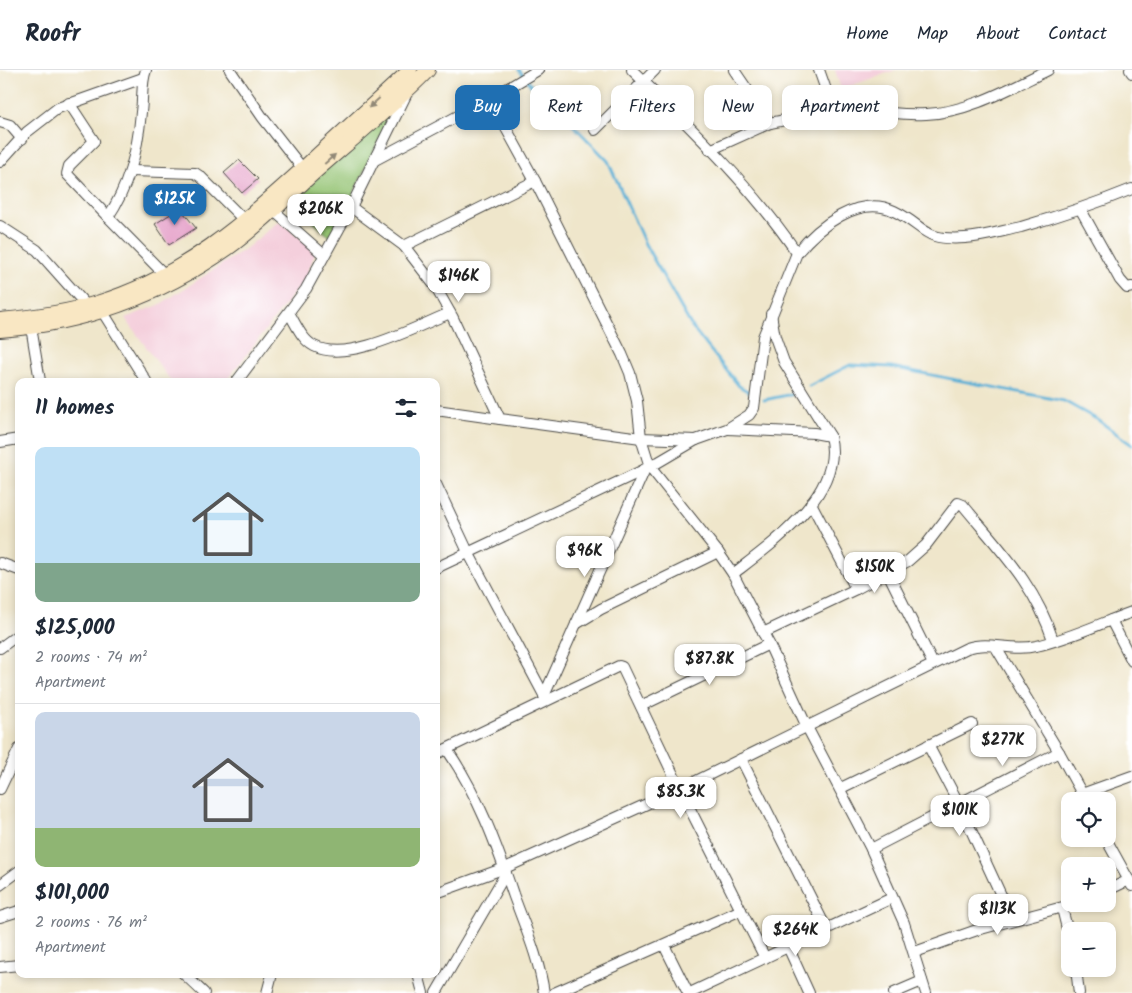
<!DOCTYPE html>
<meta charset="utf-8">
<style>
:root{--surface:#fff;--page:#f6f6f7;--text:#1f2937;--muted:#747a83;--line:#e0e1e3;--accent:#1f6fb2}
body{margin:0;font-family:Kalam,sans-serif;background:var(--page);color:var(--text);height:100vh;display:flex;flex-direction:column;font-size:19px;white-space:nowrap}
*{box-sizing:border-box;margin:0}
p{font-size:16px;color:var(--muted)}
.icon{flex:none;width:28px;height:28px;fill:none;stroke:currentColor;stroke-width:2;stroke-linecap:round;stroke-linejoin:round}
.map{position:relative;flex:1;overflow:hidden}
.panel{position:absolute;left:15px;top:308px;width:425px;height:600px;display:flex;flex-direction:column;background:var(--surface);border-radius:10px;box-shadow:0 2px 8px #0003}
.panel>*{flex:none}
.top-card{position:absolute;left:455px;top:15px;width:475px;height:45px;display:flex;gap:10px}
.buttons{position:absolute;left:1061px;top:722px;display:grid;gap:10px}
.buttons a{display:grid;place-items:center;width:55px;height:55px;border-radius:10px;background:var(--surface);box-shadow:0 2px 8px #0003;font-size:25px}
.price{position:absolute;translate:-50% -42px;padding:0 11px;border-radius:10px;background:#fff;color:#222;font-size:16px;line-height:32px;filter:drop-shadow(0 1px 2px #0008)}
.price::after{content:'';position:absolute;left:50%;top:30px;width:15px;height:11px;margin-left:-8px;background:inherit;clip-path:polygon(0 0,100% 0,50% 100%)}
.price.current{background:var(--accent);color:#fff}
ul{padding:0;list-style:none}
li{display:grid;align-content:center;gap:10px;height:265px;padding:0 20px}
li+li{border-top:1px solid var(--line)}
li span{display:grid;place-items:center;height:155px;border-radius:10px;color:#555}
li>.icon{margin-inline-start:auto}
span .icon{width:90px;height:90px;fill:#fffc;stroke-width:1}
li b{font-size:21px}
h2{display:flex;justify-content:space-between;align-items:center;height:60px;padding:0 20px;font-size:21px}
.chip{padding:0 18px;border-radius:10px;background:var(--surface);box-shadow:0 2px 8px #0003;font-size:18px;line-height:45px}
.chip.current{background:var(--accent);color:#fff}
header{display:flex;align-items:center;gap:30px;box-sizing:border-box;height:70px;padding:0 25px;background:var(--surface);border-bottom:1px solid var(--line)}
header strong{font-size:24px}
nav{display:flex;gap:28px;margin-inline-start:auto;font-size:18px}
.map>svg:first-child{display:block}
.built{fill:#f4cfdc}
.green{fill:#93c271;stroke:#5f764e}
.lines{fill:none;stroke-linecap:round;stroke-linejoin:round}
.stream{stroke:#58afd5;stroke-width:3}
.building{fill:#e7a8cd}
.street-casing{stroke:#484743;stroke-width:12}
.secondary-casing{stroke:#484743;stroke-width:16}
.street{stroke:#fff;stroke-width:10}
.secondary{stroke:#f9e7c3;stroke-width:14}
.oneway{fill:#928977}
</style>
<header>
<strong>Roofr</strong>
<nav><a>Home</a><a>Map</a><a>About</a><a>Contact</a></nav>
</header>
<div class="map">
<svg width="1132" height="923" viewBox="0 0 1132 923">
<rect width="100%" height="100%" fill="#fff"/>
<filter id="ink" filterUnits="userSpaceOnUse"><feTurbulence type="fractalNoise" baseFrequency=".02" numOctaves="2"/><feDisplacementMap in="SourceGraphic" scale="10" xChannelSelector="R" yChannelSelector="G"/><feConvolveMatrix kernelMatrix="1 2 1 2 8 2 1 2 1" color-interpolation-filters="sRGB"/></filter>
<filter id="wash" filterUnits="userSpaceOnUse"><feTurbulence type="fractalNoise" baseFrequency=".0096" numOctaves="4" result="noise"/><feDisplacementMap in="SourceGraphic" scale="20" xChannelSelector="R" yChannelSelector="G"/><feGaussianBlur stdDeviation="1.12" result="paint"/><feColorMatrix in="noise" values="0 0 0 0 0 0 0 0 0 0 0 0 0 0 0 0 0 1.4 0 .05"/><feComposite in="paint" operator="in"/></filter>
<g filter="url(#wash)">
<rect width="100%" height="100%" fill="#efe6cb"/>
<g class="built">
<path d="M835 0H896L841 19Z"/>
<path d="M279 151 316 180 304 214 294 223 226 311H171L125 248 159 235 244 180Z"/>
</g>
<path class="green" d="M396 34 332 169 291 132Z"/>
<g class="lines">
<g class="stream">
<path d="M519 0 540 27 575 57 608 91 645 174 692 257 739 316 749 322"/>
<path d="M809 316 850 295 891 297 1064 331 1098 350 1132 375"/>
<path d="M764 330 797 323"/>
</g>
</g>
<g id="blocks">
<g class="building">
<path d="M239 90 258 109 242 123 224 103Z"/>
<path d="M180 138 196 158 169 175 155 154Z"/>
</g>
</g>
</g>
<g filter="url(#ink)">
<use href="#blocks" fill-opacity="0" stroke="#484743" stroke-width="1"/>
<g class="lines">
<defs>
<g id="street">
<path d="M146 0C141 13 143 28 141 42 138 79 129 116 108 147L164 204"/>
<path d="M230 0 263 48 306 103"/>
<path d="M734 0 770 53"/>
<path d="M819 0 831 34C862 38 895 46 926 44 969 42 1010 18 1048 0"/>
<path d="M1130 0 1132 3"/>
<path d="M490 29 535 111 622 284 630 303 637 331 641 368 650 397 718 482 733 504 769 574 807 657 871 779 904 853 926 923"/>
<path d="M69 33 94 71 69 96 67 104 108 147"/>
<path d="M0 52 10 55 22 69"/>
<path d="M595 60 655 0"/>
<path d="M710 80 770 53 810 45 831 34"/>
<path d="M375 90 490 29 538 0"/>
<path d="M0 92 27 62 58 38 143 8"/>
<path d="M131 101 195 103 201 107 249 155"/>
<path d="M351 137 404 176 535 111"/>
<path d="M1081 140 1120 210 1127 218 1132 217"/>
<path d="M274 141 324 185"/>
<path d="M0 156 37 180 87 236"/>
<path d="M404 176 435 216 453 248 500 349 641 368 696 370"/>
<path d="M797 183C818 157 859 124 894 141 927 157 921 171 965 168 984 167 1002 161 1021 157 1059 146 1095 134 1132 119"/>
<path d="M99 236 146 311"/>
<path d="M289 243C296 254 302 270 314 276 348 294 417 256 450 243"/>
<path d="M31 257 40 311"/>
<path d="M237 311 306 219 351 137 406 25"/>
<path d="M436 340 500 349"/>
<path d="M728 359 814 363 830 366"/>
<path d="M0 372 19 369"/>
<path d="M436 414 468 482 546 629"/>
<path d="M811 433 856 519"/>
<path d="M0 493 19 500"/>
<path d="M436 498 650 397 696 370 727 359 749 345 754 338 763 267 797 183C751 115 690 57 632 0"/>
<path d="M888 503 933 594"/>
<path d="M733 504C772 474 845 423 830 366L784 292 775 267 771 244"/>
<path d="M1111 550 1132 591"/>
<path d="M576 554 601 539 718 482"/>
<path d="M763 563 856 519 908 491 926 475 958 433 963 435C1000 480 1035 514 1053 570"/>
<path d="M0 578 19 564"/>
<path d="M544 626 645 399"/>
<path d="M641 636 769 574"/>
<path d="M928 675 959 734 1012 849"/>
<path d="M448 681C478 725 496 773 513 824 525 857 539 888 544 923"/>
<path d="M1059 682 1086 731"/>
<path d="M436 684 619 596 622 597 680 719 765 888"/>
<path d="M741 689 826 858"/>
<path d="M841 718 972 654"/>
<path d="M0 719 19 679"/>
<path d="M1082 724 1132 706"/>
<path d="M1106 769 1132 816"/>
<path d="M871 779 1059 682 995 576"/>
<path d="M0 815 19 801"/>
<path d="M1108 820 1129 810"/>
<path d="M436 823 505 798 680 719 967 578C990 570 1012 582 1036 576 1069 569 1101 553 1132 542"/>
<path d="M1062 838 1070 871"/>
<path d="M0 847 19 841"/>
<path d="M664 875 688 923"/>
<path d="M788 877 809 923"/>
<path d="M915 882 977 860 1074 834"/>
<path d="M0 897 19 895"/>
<path d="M1076 899 1079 923"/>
<path d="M184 904 204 923"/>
<path d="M418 904 423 923"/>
<path d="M267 923 272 904"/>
<path d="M436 923 506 803"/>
<path d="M554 923 741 840"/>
<path d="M690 923 892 828"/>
<path d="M894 923 922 911"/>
</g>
<g id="secondary">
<path d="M0 250C32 247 66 243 97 233 183 207 242 154 307 95 341 63 376 32 410 0"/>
<path d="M0 260C82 254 160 226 228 178 260 155 287 127 316 101 354 68 393 36 428 0"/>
</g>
</defs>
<use href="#street" class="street-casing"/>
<use href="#secondary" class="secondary-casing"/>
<use href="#street" class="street"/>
<use href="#secondary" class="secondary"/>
</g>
<defs><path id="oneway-solid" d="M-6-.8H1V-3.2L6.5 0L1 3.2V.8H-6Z" transform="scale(1.25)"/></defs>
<g class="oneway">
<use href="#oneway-solid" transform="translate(374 33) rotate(138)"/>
<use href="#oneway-solid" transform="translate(330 89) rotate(-41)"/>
</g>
</g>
</svg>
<div class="buttons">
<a><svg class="icon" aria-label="locate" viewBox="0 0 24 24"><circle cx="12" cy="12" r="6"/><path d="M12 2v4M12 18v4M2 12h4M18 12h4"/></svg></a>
<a>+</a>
<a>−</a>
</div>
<b class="price current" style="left:175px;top:156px">$125K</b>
<b class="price" style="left:321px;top:166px">$206K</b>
<b class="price" style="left:459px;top:233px">$146K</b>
<b class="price" style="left:585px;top:508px">$96K</b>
<b class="price" style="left:875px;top:524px">$150K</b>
<b class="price" style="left:710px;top:616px">$87.8K</b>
<b class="price" style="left:1003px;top:697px">$277K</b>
<b class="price" style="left:681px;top:749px">$85.3K</b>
<b class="price" style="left:960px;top:767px">$101K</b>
<b class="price" style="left:998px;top:866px">$113K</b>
<b class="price" style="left:796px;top:887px">$264K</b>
<div class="top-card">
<a class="chip current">Buy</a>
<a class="chip">Rent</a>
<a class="chip">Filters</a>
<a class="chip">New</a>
<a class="chip">Apartment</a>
</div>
<section class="panel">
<h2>11 homes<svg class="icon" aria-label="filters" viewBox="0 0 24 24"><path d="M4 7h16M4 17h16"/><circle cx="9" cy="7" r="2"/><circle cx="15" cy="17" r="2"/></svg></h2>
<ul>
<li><span style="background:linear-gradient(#bfe0f5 75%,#7fa58c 0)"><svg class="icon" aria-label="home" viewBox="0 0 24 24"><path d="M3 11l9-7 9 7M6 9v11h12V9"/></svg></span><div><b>$125,000</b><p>2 rooms · 74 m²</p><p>Apartment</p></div></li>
<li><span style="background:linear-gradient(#c9d6e8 75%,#8fb573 0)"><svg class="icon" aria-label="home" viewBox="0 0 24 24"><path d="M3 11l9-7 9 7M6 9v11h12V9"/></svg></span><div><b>$101,000</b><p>2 rooms · 76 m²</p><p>Apartment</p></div></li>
</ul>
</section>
</div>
